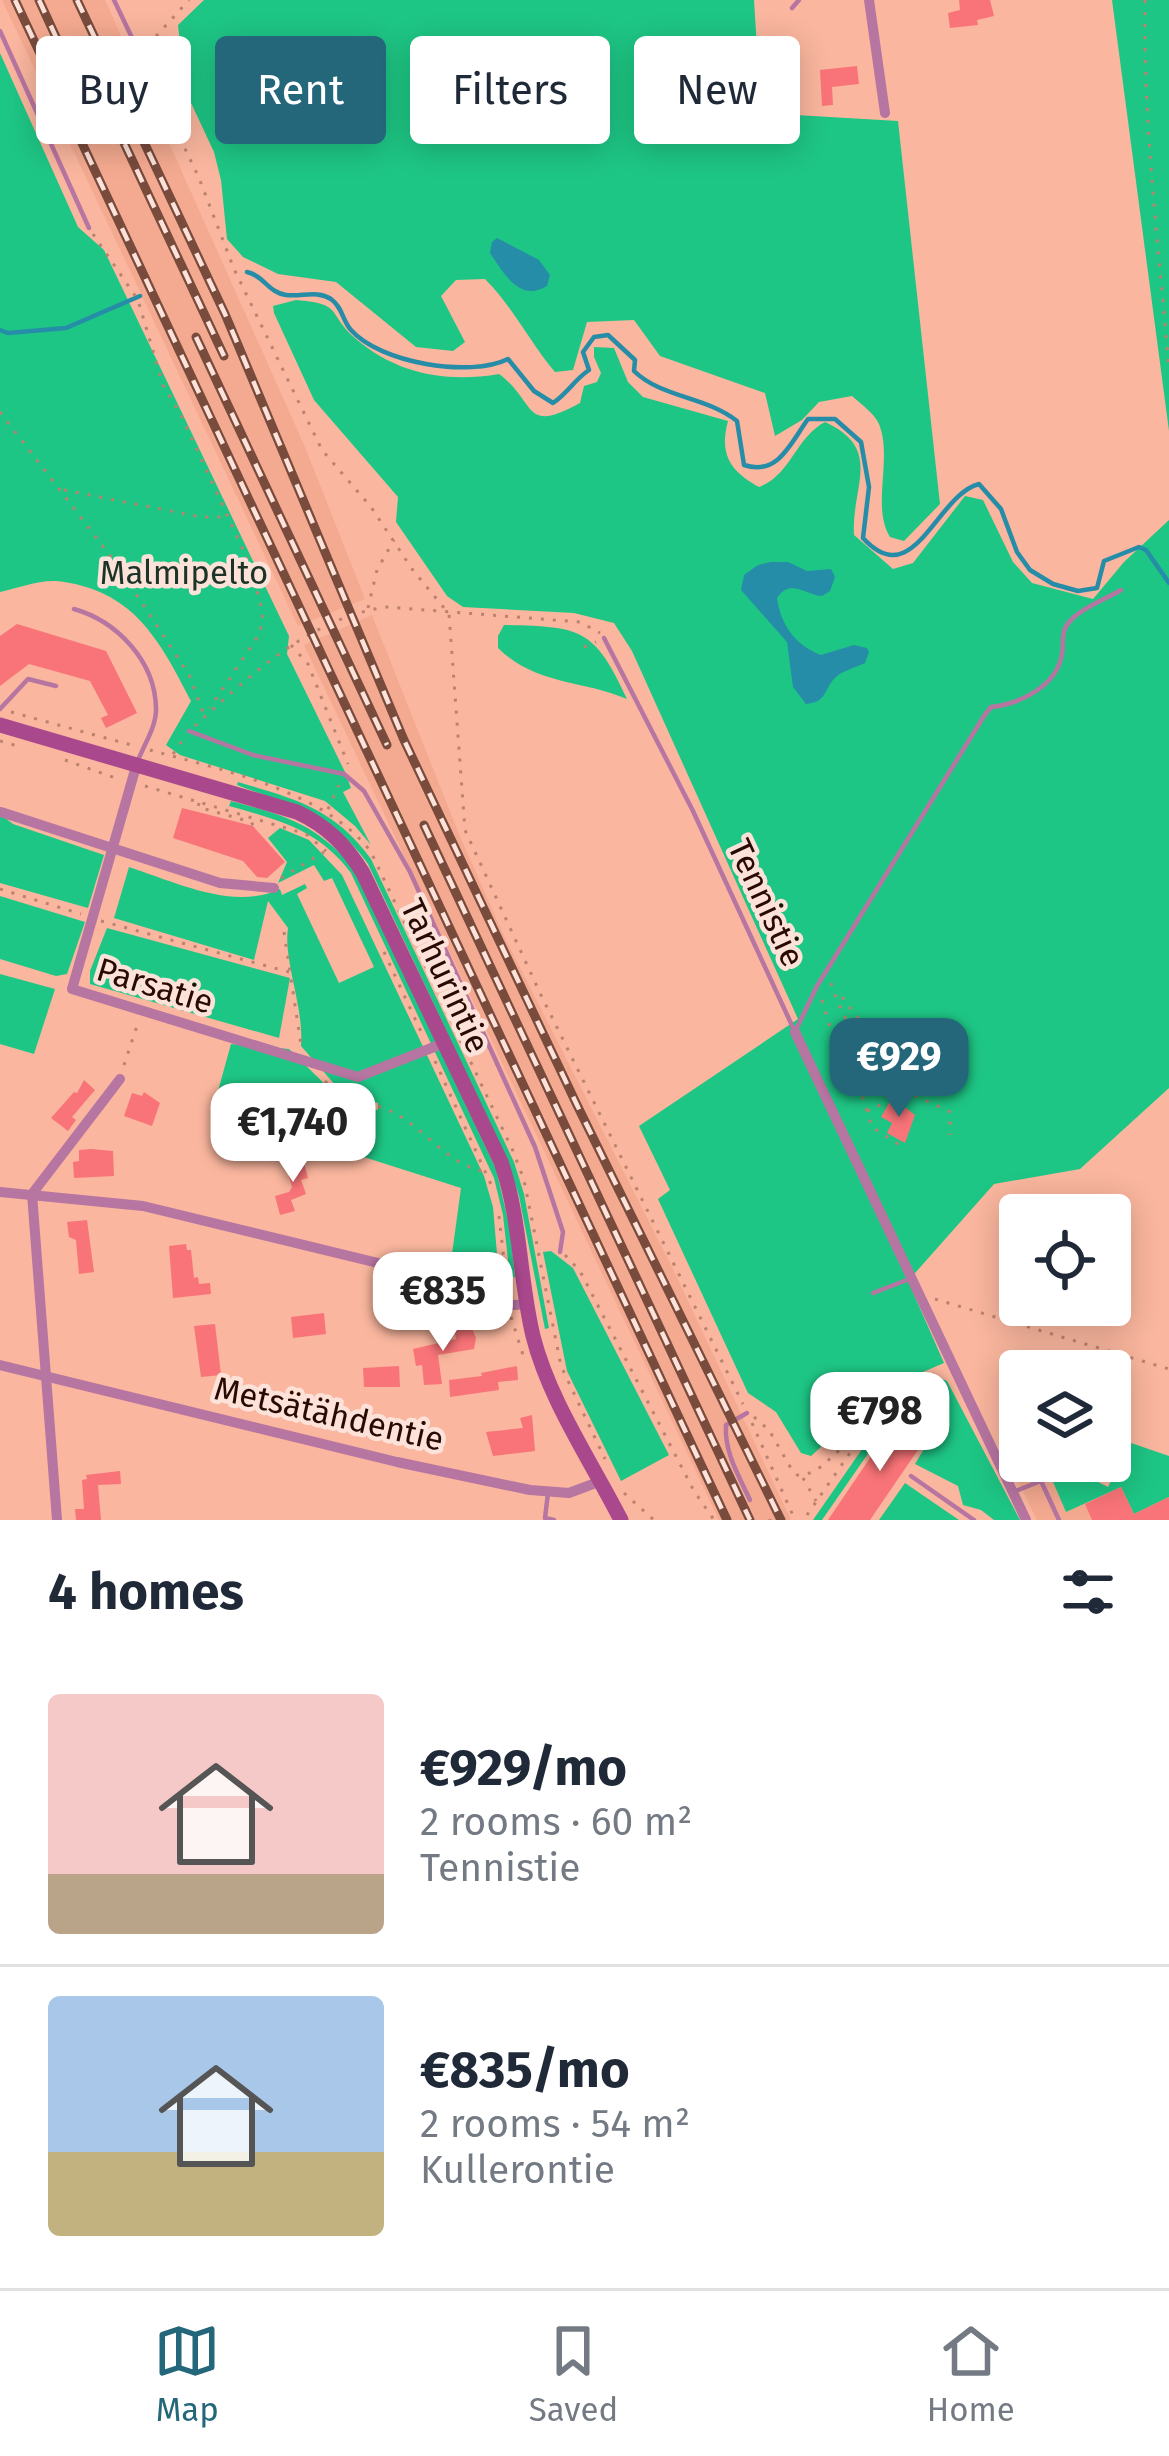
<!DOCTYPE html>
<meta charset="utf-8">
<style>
:root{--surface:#fff;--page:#f2f2f3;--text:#1f2937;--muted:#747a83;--line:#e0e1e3;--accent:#25677a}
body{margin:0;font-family:"Fira Sans",sans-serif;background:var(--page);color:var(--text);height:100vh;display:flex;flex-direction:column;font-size:45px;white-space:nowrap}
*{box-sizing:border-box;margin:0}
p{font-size:39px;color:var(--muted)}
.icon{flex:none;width:66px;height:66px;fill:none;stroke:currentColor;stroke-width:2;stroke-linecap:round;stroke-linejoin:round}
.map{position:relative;height:1520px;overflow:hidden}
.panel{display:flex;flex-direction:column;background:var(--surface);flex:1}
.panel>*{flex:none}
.hud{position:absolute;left:36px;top:36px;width:1098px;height:108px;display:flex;gap:24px}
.controls{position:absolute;left:999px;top:1194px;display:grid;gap:24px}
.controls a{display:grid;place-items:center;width:132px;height:132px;border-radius:12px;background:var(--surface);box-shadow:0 6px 30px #0003;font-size:60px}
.price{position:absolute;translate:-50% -102px;padding:0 27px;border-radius:24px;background:#fff;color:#222;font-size:39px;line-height:78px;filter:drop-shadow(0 3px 6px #0008)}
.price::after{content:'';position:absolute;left:50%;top:72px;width:36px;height:27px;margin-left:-18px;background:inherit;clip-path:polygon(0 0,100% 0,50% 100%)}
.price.on{background:var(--accent);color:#fff}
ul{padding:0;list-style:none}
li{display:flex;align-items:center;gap:36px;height:300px;padding:0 48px}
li+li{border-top:3px solid var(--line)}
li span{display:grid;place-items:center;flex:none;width:336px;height:240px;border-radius:12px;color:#555}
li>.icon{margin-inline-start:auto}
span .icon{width:144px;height:144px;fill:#fffc;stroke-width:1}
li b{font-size:51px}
h2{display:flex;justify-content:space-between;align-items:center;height:144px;padding:0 48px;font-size:51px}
.tag{padding:0 42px;border-radius:12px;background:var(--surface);box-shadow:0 6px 30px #0003;font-size:42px;line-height:108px}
.tag.on{background:var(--accent);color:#fff}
.tab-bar{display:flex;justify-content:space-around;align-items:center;height:168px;border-top:3px solid var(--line);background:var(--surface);font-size:33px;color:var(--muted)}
.tab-bar a{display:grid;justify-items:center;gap:6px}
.tab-bar .on{color:var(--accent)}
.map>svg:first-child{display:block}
.built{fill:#f4aa90}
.green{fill:#1ec685}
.water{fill:#258da8}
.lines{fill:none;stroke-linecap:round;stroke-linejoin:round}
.stream{stroke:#258da8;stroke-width:4.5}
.building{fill:#f97478}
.path{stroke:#bb826f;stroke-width:3;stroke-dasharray:3 9;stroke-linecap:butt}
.lane{stroke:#b775a2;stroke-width:4.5}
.street{stroke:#b775a2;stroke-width:10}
.secondary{stroke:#aa488e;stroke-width:15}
.rail-casing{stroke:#784b3d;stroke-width:9}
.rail{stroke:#fde2d9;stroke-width:4.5;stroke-dasharray:14;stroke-linecap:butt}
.labels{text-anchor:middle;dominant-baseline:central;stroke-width:9;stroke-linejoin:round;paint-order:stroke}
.park-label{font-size:33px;fill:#1b3427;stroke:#fde2d9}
.street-label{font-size:33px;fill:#280a02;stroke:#fde2d9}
</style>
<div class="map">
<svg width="1169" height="1520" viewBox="0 0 1169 1520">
<rect width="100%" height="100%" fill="#fab69e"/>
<g class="built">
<path d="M2 0H105L305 447 365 599 298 626Z"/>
<path d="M372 615 459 834 504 936 673 1269 791 1520H719L304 645Z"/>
<path d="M1026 1461H1044L1066 1512 1121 1487 1134 1513 1169 1497V1520H1037L1012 1469Z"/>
</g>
<g class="green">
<path d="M204 0H754L761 113 898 121 940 504 904 541 890 537C871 506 893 459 879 424 874 413 861 404 852 396L819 402 802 420 775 436 765 393 660 356 634 320 587 322 573 370 555 372C529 341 513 307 485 279L456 280 441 296 465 342 453 351 416 347 336 282 278 274 243 257 227 239 221 180 214 152 185 90 178 25Z"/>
<path d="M1112 0H1169V431Z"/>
<path d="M0 53 78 227 104 250 289 636 287 654 345 772 351 788 343 792 371 845 355 826 325 801 180 755 166 745 191 701C159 639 133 589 56 581 39 580 17 588 0 592Z"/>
<path d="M296 300C345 304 326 313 356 339 397 374 447 383 499 374 537 402 522 435 580 403L584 386 597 382 601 373 594 357V347L614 348 628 382 643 397 728 421C719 454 730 471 759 487 791 475 795 438 825 422 884 449 851 486 854 535L893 569 913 563 965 496 983 500 1013 562 1032 583 1093 599 1124 562 1169 520V1088L1080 1169 994 1184 908 1281 944 1363 909 1378 867 1405 811 1456 801 1453 776 1412 748 1393 658 1199 670 1190 639 1126 798 1019 632 651 614 623 574 613 463 607 447 596 396 522 398 497 314 400 274 313 273 306Z"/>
<path d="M504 625C580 627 594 627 627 699 582 680 535 685 498 648V636Z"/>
<path d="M238 782C295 799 334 808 371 859L514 1162 524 1194 549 1328 545 1329 519 1196 508 1162 368 864C332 813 291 806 237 785Z"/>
<path d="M231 801C287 816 317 824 355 870L496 1169 510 1229 515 1277 510 1278 503 1215 494 1178 351 873C319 830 279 820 229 806Z"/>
<path d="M0 814 13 824 104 855 88 908 0 883Z"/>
<path d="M280 828 309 840 342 875 484 1176 493 1207 500 1289 496 1294H484L449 1276 461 1188 213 1109 231 1044 289 1049 341 1100 378 1110V1103L344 1095 301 1046C304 1005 283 961 288 928L268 901 254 960 114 918 129 867C175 882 234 911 280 889L282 895 305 884 307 888 297 894 339 983 374 967 332 878 324 881 314 865 278 883 287 862 268 838Z"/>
<path d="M0 896 85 922 67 974 56 976 0 959Z"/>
<path d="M107 928 290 978 279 1038 90 984V971Z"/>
<path d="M0 974 55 989 34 1054 0 1044Z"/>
<path d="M551 1251 573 1268 669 1455 621 1481 567 1371 543 1252Z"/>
<path d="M942 1379 947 1381 1020 1520H994L981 1510 963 1505 958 1486 915 1464 932 1436 901 1406 822 1520H813L894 1403 910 1392Z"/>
<path d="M1131 1443 1169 1456V1497L1134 1514 1121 1487 1066 1512 1044 1461H1057L1108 1487Z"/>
<path d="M905 1483 959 1520H879Z"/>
</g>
<g class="water">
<path d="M497 238 539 260 550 275 547 286C519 303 504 273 490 253L492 242Z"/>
<path d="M771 562H788L807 571 831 569 835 577 830 591 822 596C805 595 790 578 777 598 781 625 795 645 821 655L854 645 867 648 869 652 865 663C857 667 842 671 836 677 823 689 828 702 806 704L793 687 787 642 741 590 744 575 758 565Z"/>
</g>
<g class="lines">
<g class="stream">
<path d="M247 272C263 275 269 293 286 295 302 297 317 290 331 299 343 308 342 320 351 330 380 363 470 378 508 359L534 391 553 403C568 393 574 380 589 370L583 352 594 337 608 335 635 360 634 371C662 398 705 396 737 421L744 465C778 476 790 444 808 419H835L861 442 869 487 863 538C914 594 936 495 979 484L1001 509 1017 552 1030 570 1053 584 1078 591 1097 588 1104 561 1139 547 1146 550 1169 583"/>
<path d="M0 330 8 333 66 328 140 296"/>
</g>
</g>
<g class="building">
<path d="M959 0H990L994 16 977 20 978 25 950 28 948 13 960 10Z"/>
<path d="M857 66 859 84 832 87 833 105 822 106 820 70Z"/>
<path d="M17 624 106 651 137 713 106 728 101 718 108 715 90 681 29 664 0 686V636Z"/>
<path d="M182 808 253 826 285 862 267 878 257 877 243 861 173 838Z"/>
<path d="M84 1080 95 1090 72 1117 76 1120 68 1131 51 1118 74 1092 77 1093Z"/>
<path d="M144 1092 160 1103 152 1126 124 1116 132 1093 142 1096Z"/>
<path d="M890 1101H897L915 1115 905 1143 887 1133 892 1123 881 1117Z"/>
<path d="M91 1149 113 1151 114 1176 74 1178 73 1162 79 1161V1150Z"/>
<path d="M302 1156 308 1178 301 1180 306 1194 291 1200 295 1211 280 1215 275 1196 289 1192 292 1187 284 1161Z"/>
<path d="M87 1220 94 1272 79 1274 76 1240 69 1237 67 1222Z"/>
<path d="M186 1244 187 1250H191L194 1278 198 1277 199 1284 210 1283 211 1294 173 1298 169 1246Z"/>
<path d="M324 1313 326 1334 293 1338 291 1317Z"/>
<path d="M215 1324 221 1375 201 1377 194 1326Z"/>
<path d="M471 1326 476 1338 474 1349 438 1355 442 1384 424 1385 422 1365 416 1366 413 1349 456 1339 454 1328Z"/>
<path d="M399 1366 400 1387H364L363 1368Z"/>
<path d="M517 1366 518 1380 498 1382 499 1390 450 1397 449 1380 482 1376 481 1373Z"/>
<path d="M532 1415 535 1451 493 1456 486 1432 523 1428 520 1418Z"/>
<path d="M897 1418 926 1438 870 1520H828Z"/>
<path d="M120 1471 121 1484 98 1485 101 1520H76L75 1509H84L82 1480 87 1479 86 1475Z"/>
<path d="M1121 1487 1134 1514 1169 1497V1520H1092L1085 1504Z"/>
</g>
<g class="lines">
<g class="path">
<path d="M1145 0C1143 125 1159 247 1169 371"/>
<path d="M148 45 189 0"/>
<path d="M147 61 148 71 199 178 234 269 322 450 371 507 412 569 449 614 465 830 540 993 743 1404"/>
<path d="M93 234 138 300 163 385 181 415 251 567 263 614 260 633 210 708"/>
<path d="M0 412 118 566 189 675 204 715"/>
<path d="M64 490 201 517H226"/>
<path d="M368 608 377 570 394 540"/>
<path d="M291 645 308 664 348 764"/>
<path d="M584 647 596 642"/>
<path d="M11 712 135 746"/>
<path d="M195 726C249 676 311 617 387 607L580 622 600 633"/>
<path d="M0 741 21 747"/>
<path d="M150 750C222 770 325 791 371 852L513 1151 524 1180 561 1366 605 1459"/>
<path d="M173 754 185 737"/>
<path d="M65 760 118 779"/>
<path d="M145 786 306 834 326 851"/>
<path d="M199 803 198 807 251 822 258 832"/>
<path d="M328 809 339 785"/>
<path d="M281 878 324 852"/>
<path d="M0 889 81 914"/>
<path d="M101 921 289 972"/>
<path d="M284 932 301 1045"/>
<path d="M384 952 423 1036"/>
<path d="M831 983C841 1016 865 1057 891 1080 907 1094 931 1102 950 1112V1135"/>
<path d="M842 997C874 1042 901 1064 950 1089"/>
<path d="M822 1000 844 1074 859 1085 872 1127 904 1148"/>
<path d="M435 1061 493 1189"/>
<path d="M124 1065 138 1023"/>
<path d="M325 1081C345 1103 362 1099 386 1109 424 1125 443 1163 486 1172"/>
<path d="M860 1084 886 1055"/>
<path d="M917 1093 928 1078"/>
<path d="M867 1111 878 1107 892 1084"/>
<path d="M499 1216 508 1295"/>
<path d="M565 1255 580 1271 694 1491 714 1520"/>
<path d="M935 1299 1169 1369"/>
<path d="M511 1317 524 1358"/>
<path d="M754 1417 769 1430 792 1470 797 1475C823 1476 833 1448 856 1440L828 1390"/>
<path d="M752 1423 795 1520"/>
<path d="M803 1478 816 1501"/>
<path d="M624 1493 654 1520"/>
<path d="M807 1515 888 1398 940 1371"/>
<path d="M770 1519V1520"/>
</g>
<g class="lane">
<path d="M114 0 135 44 146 54"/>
<path d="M792 8 799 0"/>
<path d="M0 31 89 228"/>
<path d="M74 609C116 621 155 660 156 708 157 726 143 746 137 763"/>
<path d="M604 638 693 811 795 1032"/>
<path d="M0 709 28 679 56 686"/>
<path d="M189 731 253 755 344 774 364 791 410 872 535 1147 563 1232 560 1252"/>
<path d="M795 1032 817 986 984 716 991 707C1020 704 1057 686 1062 654 1064 640 1060 630 1072 619 1084 607 1106 599 1121 590"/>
<path d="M873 1293 907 1280"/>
<path d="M747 1413 726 1425C724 1452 739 1476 750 1500"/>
<path d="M911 1476 974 1520"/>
<path d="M1013 1492 1041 1481 1059 1520"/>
<path d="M548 1493 545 1518 554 1520"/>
</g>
<g class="street">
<path d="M869 0 885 113"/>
<path d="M137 763 72 989 358 1077 444 1043"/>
<path d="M1 812 220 883 274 888"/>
<path d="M795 1032 1026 1520"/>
<path d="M0 1192 143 1206 403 1269 489 1307 527 1304"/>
<path d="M0 1365 397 1462 530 1490 569 1493 601 1481"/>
<path d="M57 1520 32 1194 120 1079"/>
</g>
<path class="secondary" d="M0 725 297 812C327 826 346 845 363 873L501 1162C521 1219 519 1278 533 1336 549 1400 591 1461 621 1520"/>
<defs>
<g id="rail">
<path d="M15 0 727 1520"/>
<path d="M39 0 84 98"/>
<path d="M77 0 225 314 404 740 577 1105 781 1520"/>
<path d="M89 68 224 356"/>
<path d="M196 337 387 745"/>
<path d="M424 825 750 1520"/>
</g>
</defs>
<use href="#rail" class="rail-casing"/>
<use href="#rail" class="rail"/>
</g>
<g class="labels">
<g class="park-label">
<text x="184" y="573">Malmipelto</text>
</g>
<g class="street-label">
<text transform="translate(766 903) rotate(65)">Tennistie</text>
<text transform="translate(445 976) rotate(65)">Tarhurintie</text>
<text transform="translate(155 986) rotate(17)">Parsatie</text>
<text transform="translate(329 1414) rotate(13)">Metsätähdentie</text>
</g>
</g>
</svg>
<div class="controls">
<a><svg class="icon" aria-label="locate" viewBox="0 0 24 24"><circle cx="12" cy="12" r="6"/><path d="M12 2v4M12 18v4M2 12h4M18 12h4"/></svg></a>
<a><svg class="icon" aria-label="layers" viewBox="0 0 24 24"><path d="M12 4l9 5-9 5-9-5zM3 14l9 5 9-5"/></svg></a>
</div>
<b class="price on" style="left:899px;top:1120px">€929</b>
<b class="price" style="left:293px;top:1185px">€1,740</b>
<b class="price" style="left:443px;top:1354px">€835</b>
<b class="price" style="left:880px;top:1474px">€798</b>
<div class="hud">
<a class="tag">Buy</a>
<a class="tag on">Rent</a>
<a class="tag">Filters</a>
<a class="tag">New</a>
</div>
</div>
<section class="panel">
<h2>4 homes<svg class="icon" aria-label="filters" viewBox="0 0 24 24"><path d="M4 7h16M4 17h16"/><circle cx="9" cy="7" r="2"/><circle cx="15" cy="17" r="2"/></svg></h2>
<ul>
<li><span style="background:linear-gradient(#f6c9c9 75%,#b9a48a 0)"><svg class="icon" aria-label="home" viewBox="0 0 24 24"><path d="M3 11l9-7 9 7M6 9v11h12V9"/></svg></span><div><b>€929/mo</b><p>2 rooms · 60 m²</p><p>Tennistie</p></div></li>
<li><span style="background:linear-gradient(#a9c7e8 65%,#c2b280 0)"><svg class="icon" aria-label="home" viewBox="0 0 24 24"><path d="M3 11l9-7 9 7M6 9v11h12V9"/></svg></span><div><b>€835/mo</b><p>2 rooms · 54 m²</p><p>Kullerontie</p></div></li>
</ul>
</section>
<nav class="tab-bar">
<a class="on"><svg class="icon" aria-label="map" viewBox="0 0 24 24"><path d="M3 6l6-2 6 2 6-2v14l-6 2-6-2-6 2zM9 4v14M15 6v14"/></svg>Map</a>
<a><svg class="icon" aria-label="saved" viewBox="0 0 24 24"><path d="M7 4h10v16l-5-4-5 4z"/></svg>Saved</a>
<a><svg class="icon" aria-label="home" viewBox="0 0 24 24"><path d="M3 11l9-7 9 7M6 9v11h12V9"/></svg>Home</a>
</nav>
